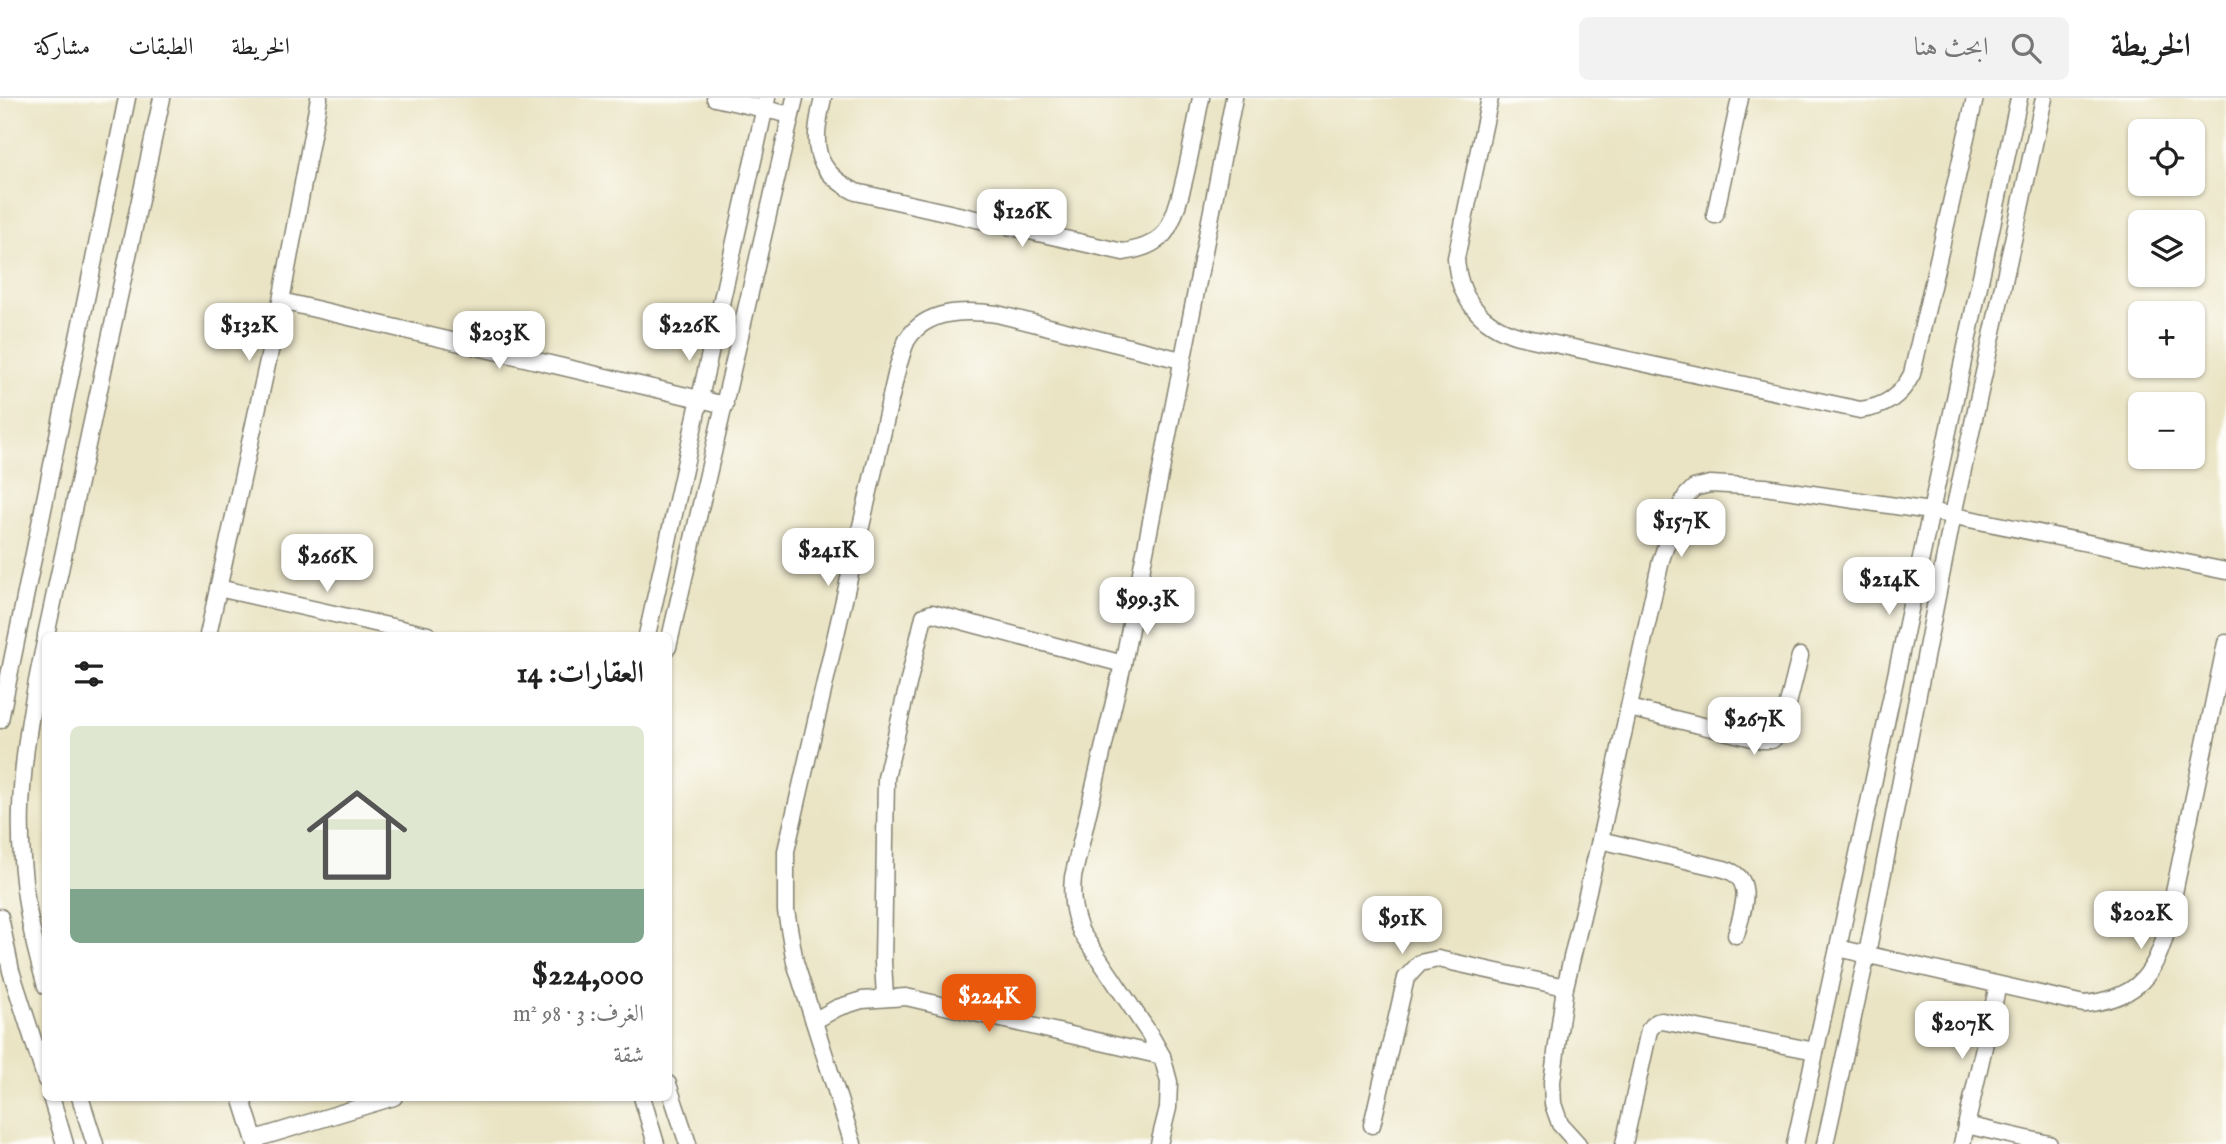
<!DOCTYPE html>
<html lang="ar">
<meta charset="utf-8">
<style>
:root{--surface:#fff;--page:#f2f2f2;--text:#222;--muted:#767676;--line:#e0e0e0;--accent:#ea580c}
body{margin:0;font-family:"IM FELL English",Amiri,serif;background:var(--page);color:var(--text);direction:rtl;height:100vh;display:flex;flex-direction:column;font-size:26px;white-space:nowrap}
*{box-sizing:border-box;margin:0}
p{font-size:23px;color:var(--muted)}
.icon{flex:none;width:38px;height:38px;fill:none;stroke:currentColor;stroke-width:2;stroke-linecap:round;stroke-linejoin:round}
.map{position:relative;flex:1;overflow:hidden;direction:ltr}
.sheet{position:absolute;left:42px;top:534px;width:630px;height:469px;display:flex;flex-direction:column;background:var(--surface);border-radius:10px;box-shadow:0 2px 5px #0004;direction:rtl}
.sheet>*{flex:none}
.tools{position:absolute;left:2128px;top:21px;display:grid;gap:14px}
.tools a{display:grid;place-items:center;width:77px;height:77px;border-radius:10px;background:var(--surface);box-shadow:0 2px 5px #0004;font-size:35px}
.price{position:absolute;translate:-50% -60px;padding:0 16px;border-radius:14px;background:#fff;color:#222;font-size:23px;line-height:46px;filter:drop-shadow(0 2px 4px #0008)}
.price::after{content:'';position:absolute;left:50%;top:42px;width:21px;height:16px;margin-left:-10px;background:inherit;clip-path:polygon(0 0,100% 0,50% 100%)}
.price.active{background:var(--accent);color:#fff}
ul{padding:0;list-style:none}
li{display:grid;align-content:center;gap:14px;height:371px;padding:0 28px}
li+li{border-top:2px solid var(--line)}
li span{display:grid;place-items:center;height:217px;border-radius:10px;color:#555}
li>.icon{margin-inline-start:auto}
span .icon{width:126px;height:126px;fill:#fffc;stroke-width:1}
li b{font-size:30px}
h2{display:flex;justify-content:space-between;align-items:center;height:84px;padding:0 28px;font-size:30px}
header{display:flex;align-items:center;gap:42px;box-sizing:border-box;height:98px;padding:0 35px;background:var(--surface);border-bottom:2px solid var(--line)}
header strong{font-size:33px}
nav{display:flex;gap:38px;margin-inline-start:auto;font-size:24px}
.search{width:490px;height:63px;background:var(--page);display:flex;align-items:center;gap:18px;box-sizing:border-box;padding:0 24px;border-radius:10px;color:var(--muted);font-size:26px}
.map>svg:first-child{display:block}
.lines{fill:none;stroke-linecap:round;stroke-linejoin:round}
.minor-casing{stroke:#838070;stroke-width:19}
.minor{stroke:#fff;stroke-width:16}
</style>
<header>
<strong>الخريطة</strong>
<div class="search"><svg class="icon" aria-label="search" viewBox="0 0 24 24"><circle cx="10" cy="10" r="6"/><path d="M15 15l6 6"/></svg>ابحث هنا</div>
<nav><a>الخريطة</a><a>الطبقات</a><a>مشاركة</a></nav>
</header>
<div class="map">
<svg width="2226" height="1046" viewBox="0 0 2226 1046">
<rect width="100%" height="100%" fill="#fdfcf7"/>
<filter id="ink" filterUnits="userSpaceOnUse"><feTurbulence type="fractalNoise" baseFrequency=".0143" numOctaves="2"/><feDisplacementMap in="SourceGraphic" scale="14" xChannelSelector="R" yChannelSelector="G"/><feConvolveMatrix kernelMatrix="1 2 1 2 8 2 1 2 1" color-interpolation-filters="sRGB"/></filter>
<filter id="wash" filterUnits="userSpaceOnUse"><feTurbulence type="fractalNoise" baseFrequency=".00686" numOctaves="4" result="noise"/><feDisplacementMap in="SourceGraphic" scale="28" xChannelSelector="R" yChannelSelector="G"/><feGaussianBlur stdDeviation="1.57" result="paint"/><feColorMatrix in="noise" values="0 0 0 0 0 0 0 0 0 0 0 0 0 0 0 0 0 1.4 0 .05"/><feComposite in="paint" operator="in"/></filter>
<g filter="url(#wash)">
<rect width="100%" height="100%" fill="#eae4c4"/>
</g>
<g filter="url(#ink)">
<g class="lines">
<defs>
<g id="minor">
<path d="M715 0 791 17"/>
<path d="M823 0C813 44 810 71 856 94L1123 154C1138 152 1152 148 1163 137 1182 116 1194 31 1201 0"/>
<path d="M1490 0 1456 160C1458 199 1480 227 1518 238L1860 312C1885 309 1901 298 1912 276L1975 0"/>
<path d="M1715 117 1740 0"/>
<path d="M281 203 725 307"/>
<path d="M218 490 428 537"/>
<path d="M46 537 162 0"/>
<path d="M208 537 281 203 319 0"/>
<path d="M647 537 767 0"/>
<path d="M46 540C18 668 7 760 46 888"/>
<path d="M668 549 795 0"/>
<path d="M1629 610 1761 642H1772L1781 634 1800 558"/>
<path d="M0 622 127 0"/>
<path d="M1600 742 1724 771C1757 780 1742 813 1736 837"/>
<path d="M0 819 11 873 46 982"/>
<path d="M1838 850 2084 906C2131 901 2152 883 2165 838L2226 545"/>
<path d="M885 899 883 864 886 680 924 518 932 515 1123 566"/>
<path d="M814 923 837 910 862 902 906 899 1162 958"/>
<path d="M668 986 688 1046"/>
<path d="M51 999 65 1046"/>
<path d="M80 999 95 1046"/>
<path d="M241 999 256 1046"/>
<path d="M642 999 656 1046"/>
<path d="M1372 1027 1406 880 1420 865 1438 861 1565 889"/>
<path d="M1966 1027 2049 1046"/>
<path d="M255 1041 394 999"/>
<path d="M853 1046 795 864 786 813V753L898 268C901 260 903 250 907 242 926 211 965 212 997 216L1181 262"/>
<path d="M1159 1046 1168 1010 1169 984 1162 958 1149 935 1081 834C1073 815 1071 800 1073 779L1123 566 1234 0"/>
<path d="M1578 1046 1560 1026 1553 1006 1552 984 1565 889 1600 742 1661 462 1678 413 1686 398 1694 390 1710 386 1765 389 1930 413 2226 473"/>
<path d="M1624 1046 1649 932 1656 924 1662 923 1815 953"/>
<path d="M1795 1046 1838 850 2019 0"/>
<path d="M1825 1046 1867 856 1953 417 2044 0"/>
<path d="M1962 1046 1998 887"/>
</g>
</defs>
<use href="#minor" class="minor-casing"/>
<use href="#minor" class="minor"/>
</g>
</g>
</svg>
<div class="tools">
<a><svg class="icon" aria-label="locate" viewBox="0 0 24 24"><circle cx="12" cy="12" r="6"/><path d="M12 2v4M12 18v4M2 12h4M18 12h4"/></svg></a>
<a><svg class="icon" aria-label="layers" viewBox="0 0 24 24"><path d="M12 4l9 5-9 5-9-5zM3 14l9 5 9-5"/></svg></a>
<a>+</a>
<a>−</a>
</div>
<b class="price" style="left:1022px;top:151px">$126K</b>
<b class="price" style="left:249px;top:265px">$132K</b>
<b class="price" style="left:689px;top:265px">$226K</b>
<b class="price" style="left:499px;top:273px">$203K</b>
<b class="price" style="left:1681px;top:461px">$157K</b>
<b class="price" style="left:828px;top:490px">$241K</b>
<b class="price" style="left:327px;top:496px">$266K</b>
<b class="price" style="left:1889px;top:519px">$214K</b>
<b class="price" style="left:1147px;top:539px">$99.3K</b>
<b class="price" style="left:1754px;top:659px">$267K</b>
<b class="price" style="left:2141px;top:853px">$202K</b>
<b class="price" style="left:1402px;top:858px">$91K</b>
<b class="price active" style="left:989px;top:936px">$224K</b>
<b class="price" style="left:1962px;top:963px">$207K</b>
<section class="sheet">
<h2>العقارات: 14<svg class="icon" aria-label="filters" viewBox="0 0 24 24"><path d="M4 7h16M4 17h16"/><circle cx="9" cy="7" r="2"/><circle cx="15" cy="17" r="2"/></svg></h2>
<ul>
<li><span style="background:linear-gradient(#dfe7d0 75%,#7fa58c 0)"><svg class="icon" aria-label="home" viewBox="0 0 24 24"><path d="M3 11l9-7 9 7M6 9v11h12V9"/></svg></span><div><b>$224,000</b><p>الغرف: 3 · 98 m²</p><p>شقة</p></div></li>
</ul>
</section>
</div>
